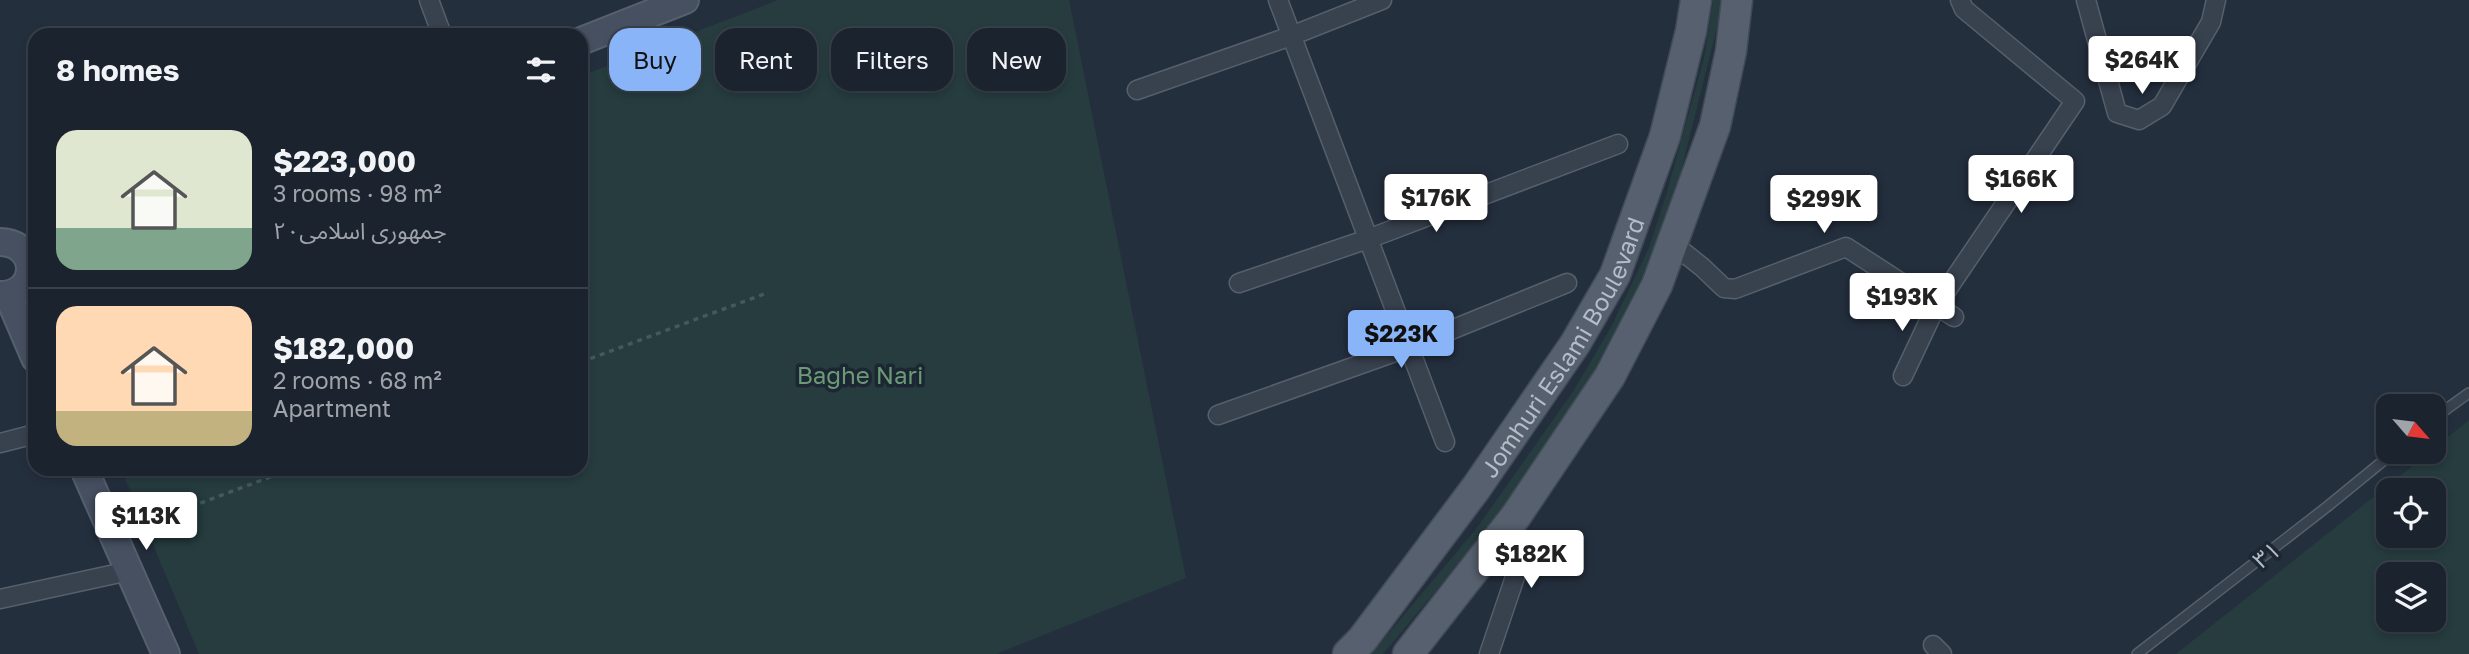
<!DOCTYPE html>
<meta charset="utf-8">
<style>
:root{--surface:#1b232e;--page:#242b36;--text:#f1f3f6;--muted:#a0a4aa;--line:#39404a;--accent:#8ab4f8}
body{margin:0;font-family:"Golos Text","Noto Sans Arabic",sans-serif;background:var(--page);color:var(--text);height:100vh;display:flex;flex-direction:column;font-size:26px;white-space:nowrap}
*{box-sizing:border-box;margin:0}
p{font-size:23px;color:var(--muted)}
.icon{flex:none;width:38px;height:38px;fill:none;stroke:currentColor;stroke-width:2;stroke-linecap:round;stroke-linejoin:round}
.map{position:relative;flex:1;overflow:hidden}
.panel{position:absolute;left:28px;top:28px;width:560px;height:448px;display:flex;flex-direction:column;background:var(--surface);border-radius:21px;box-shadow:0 4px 10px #0003,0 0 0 2px var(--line)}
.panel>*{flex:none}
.top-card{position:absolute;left:609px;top:28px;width:665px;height:63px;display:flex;gap:14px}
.needle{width:46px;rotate:118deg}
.tools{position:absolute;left:2376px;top:394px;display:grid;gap:14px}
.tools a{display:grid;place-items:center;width:70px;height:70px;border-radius:14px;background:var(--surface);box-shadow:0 4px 10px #0003,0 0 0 2px var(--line);font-size:35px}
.price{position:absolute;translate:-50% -60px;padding:0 16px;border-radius:7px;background:#fff;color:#222;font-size:23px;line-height:46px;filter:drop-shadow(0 2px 4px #0008)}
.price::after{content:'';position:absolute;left:50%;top:42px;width:21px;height:16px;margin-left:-10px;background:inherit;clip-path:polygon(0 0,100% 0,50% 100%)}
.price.current{background:var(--accent);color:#111}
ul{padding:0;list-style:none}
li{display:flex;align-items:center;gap:21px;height:175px;padding:0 28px}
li+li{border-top:2px solid var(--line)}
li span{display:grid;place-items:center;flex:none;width:196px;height:140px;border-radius:21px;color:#555}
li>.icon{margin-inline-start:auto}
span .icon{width:84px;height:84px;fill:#fffc;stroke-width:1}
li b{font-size:30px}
h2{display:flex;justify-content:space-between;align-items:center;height:84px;padding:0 28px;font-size:30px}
.pill{padding:0 24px;border-radius:21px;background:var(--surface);box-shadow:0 4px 10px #0003,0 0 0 2px var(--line);font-size:24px;line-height:63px}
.pill.current{background:var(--accent);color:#111}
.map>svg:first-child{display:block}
.green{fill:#263c3f;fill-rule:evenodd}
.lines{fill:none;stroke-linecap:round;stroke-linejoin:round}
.lane-casing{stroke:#565f6c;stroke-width:12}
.street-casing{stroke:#565f6c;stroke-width:21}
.secondary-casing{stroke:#565f6c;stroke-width:30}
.primary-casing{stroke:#414a57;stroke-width:33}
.path{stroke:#44595c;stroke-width:3.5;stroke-dasharray:5 5;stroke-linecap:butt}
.lane{stroke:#38414e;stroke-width:9}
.street{stroke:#38414e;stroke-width:18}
.secondary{stroke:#465061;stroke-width:26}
.primary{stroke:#56606e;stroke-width:30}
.labels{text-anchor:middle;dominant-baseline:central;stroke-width:7;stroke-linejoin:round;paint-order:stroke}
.street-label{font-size:24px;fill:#b4bcc9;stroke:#1d2633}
.park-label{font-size:24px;fill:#6b9a76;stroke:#1d2633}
</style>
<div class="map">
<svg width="2469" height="654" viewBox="0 0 2469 654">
<rect width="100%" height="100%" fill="#242f3e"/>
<g class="green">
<path d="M778 0H1069L1186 578 996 654H199L121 469H581V76Z"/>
<path d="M1713 0H1723L1720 16 1675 195 1656 250 1622 323 1580 397 1523 480 1483 535 1383 654H1371L1476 529 1572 393 1611 327 1648 250 1667 192 1704 58Z"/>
<path d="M2469 420V654H2176L2430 452H2434V448ZM2389 490H2434V536H2389ZM2389 574H2434V620H2389Z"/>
</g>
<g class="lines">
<defs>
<g id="lane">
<path d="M2434 418 2469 393"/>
<path d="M2137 654 2328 506 2394 452"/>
</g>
<g id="street">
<path d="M429 0 442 35"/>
<path d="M1278 0 1445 442"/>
<path d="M2086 0 2117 113 2139 120 2162 106 2211 22 2216 0"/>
<path d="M1137 90 1291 36 1382 0"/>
<path d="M1673 244 1702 267 1724 288 1735 289 1846 247 1954 317"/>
<path d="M1239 283 1368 239 1618 144"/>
<path d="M1903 376 1936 306 2075 101 1964 9 1960 0"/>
<path d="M1218 415 1409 347 1567 283"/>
<path d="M0 443 35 434"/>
<path d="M0 599 129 571"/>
<path d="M1933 645 1942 654"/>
<path d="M1489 654 1515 577 1516 518"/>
</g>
<g id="secondary">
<path d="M581 41 685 0"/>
<path d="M0 242C40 243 40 295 0 295"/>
<path d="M8 295 35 358"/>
<path d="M84 469 166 654"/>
</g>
<g id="primary">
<path id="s1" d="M1348 654 1362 640 1476 488 1575 344 1615 275 1665 136 1691 31 1696 0"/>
<path d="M1408 654 1516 516 1610 376 1657 285 1715 126 1731 51 1737 0"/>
</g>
</defs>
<use href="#lane" class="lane-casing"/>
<use href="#street" class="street-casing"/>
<use href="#secondary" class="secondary-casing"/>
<use href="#primary" class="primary-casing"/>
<g class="path">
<path d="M581 362 764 294"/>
<path d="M144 524 292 469"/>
</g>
<use href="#lane" class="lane"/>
<use href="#street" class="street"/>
<use href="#secondary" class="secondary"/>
<use href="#primary" class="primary"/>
</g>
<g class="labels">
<g class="street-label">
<text stroke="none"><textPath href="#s1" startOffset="376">Jomhuri Eslami Boulevard</textPath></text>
<text transform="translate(2266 554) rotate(-38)">۳۱</text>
</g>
<g class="park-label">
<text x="860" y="374">Baghe Nari</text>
</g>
</g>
</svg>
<div class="tools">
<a><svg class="needle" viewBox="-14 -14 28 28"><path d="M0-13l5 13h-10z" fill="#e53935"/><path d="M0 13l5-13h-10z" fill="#a0a4aa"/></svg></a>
<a><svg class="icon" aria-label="locate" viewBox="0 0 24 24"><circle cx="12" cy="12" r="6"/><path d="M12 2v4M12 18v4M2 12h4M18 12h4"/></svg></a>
<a><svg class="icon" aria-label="layers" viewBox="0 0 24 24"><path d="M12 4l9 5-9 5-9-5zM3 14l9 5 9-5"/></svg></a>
</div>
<b class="price" style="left:2142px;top:96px">$264K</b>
<b class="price" style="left:2021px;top:215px">$166K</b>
<b class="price" style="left:1436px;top:234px">$176K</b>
<b class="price" style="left:1824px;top:235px">$299K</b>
<b class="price" style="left:1902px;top:333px">$193K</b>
<b class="price current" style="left:1401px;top:370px">$223K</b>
<b class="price" style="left:146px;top:552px">$113K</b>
<b class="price" style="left:1531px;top:590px">$182K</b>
<div class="top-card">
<a class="pill current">Buy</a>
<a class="pill">Rent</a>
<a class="pill">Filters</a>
<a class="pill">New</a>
</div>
<section class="panel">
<h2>8 homes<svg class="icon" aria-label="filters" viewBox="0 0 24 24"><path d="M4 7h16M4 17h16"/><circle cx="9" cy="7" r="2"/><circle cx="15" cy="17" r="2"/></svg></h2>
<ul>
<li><span style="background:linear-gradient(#dfe7d0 70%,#7fa58c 0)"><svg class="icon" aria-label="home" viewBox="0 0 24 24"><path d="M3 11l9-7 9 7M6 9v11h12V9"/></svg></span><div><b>$223,000</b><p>3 rooms · 98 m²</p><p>جمهوری اسلامی۲۰</p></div></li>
<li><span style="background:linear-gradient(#ffd9b3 75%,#c2b280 0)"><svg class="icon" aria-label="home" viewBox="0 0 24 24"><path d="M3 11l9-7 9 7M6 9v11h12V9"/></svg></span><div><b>$182,000</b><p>2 rooms · 68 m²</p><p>Apartment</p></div></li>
</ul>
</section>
</div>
